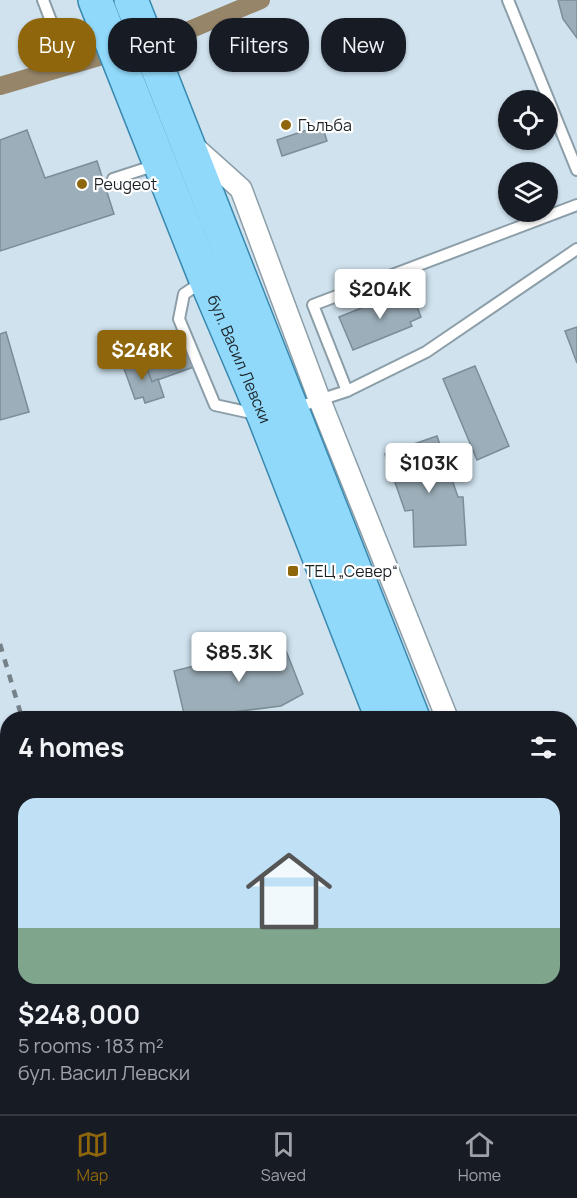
<!DOCTYPE html>
<meta charset="utf-8">
<style>
:root{--surface:#171b24;--page:#242831;--text:#f1f3f6;--muted:#9ea1a6;--line:#363941;--accent:#8f660c}
body{margin:0;font-family:Manrope,sans-serif;background:var(--page);color:var(--text);height:100vh;display:flex;flex-direction:column;font-size:22px;white-space:nowrap}
*{box-sizing:border-box;margin:0}
p{font-size:20px;color:var(--muted)}
.icon{flex:none;width:33px;height:33px;fill:none;stroke:currentColor;stroke-width:2;stroke-linecap:round;stroke-linejoin:round}
.map{position:relative;flex:1;overflow:hidden}
.side{position:absolute;left:0px;top:711px;width:578px;height:404px;display:flex;flex-direction:column;background:var(--surface);border-radius:24px 24px 0 0;box-shadow:0 2px 4px #0004}
.side>*{flex:none}
.banner{position:absolute;left:18px;top:18px;width:542px;height:54px;display:flex;gap:12px}
.buttons{position:absolute;left:498px;top:90px;display:grid;gap:12px}
.buttons a{display:grid;place-items:center;width:60px;height:60px;border-radius:50%;background:var(--surface);box-shadow:0 2px 4px #0004;font-size:30px}
.price{position:absolute;translate:-50% -51px;padding:0 14px;border-radius:6px;background:#fff;color:#222;font-size:20px;line-height:39px;filter:drop-shadow(0 2px 3px #0008)}
.price::after{content:'';position:absolute;left:50%;top:36px;width:18px;height:14px;margin-left:-9px;background:inherit;clip-path:polygon(0 0,100% 0,50% 100%)}
.price.selected{background:var(--accent);color:#fff}
ul{padding:0;list-style:none}
li{display:grid;align-content:center;gap:12px;height:318px;padding:0 18px}
li span{display:grid;place-items:center;height:186px;border-radius:18px;color:#555}
li>.icon{margin-inline-start:auto}
span .icon{width:108px;height:108px;fill:#fffc;stroke-width:1}
li b{font-size:26px}
h2{display:flex;justify-content:space-between;align-items:center;height:72px;padding:0 18px;font-size:26px}
.pill{padding:0 21px;border-radius:24px;background:var(--surface);box-shadow:0 2px 4px #0004;font-size:21px;line-height:54px}
.pill.selected{background:var(--accent);color:#fff}
.menu{display:flex;justify-content:space-around;align-items:center;height:84px;border-top:2px solid var(--line);background:var(--surface);font-size:16px;color:var(--muted)}
.menu a{display:grid;justify-items:center;gap:3px}
.menu .selected{color:var(--accent)}
.map>svg:first-child{display:block}
.green{fill:#cebfa6}
.lines{fill:none;stroke-linecap:round;stroke-linejoin:round}
.canal{stroke:#978569;stroke-width:18}
.building{fill:#9caeb9;stroke:#7b8d97;stroke-width:1.5}
.lane-casing{stroke:#8c9ea8;stroke-width:14}
.street-casing{stroke:#8c9ea8;stroke-width:24}
.primary-casing{stroke:#3888af;stroke-width:36}
.lane{stroke:#fff;stroke-width:10}
.street{stroke:#fff;stroke-width:21}
.primary{stroke:#91d9fb;stroke-width:33}
.rail{stroke:#75828a;stroke-width:4.5;stroke-dasharray:8 8;stroke-linecap:butt}
.poi-dot{fill:#8f660c;stroke:#fff;stroke-width:2}
.labels{text-anchor:middle;dominant-baseline:central;stroke-width:4.5;stroke-linejoin:round;paint-order:stroke}
.poi-label{font-size:16px;fill:#1c2327;stroke:#fff;text-anchor:start}
.street-label{font-size:16px;fill:#1c2327;stroke:#fff}
</style>
<div class="map">
<svg width="577" height="1114" viewBox="0 0 577 1114">
<rect width="100%" height="100%" fill="#cfe2ee"/>
<path class="green" d="M0 802 8 827V1107H91L93 1114H0Z"/>
<g class="lines">
<g class="canal">
<path d="M182 33 261 0"/>
<path d="M0 86 102 56"/>
</g>
</g>
<g class="building">
<path d="M558 0H577V38L563 19Z"/>
<path d="M322 125 327 141 282 156 277 140Z"/>
<path d="M27 130 45 178 97 161 114 214 0 251V140Z"/>
<path d="M399 293 400 298 412 293 421 317 410 322 412 326 353 350 339 317Z"/>
<path d="M577 327V363L565 331Z"/>
<path d="M6 332 29 412 0 420V334Z"/>
<path d="M192 338 202 364 152 382 142 356Z"/>
<path d="M142 356 152 382 158 379 164 397 145 403 143 397 135 399 122 363Z"/>
<path d="M475 366 509 446 477 460 443 379Z"/>
<path d="M437 436 458 497H463L466 545 414 547 413 510 405 511 385 454Z"/>
<path d="M283 643 303 694 281 706 185 718 174 671Z"/>
<path d="M577 750V918L572 920 570 913V753Z"/>
<path d="M323 1107H475L478 1114H300Z"/>
</g>
<g class="lines">
<defs>
<g id="lane">
<path d="M43 0 59 42"/>
<path d="M508 0 577 170"/>
<path d="M113 179 156 165"/>
<path d="M202 282 184 294 179 319 215 405 256 414"/>
<path d="M347 391 313 305 577 205"/>
<path d="M295 408 347 391 426 352 577 249"/>
<path d="M488 1107 491 1114"/>
<path d="M243 1114 266 1107"/>
</g>
<g id="street">
<path d="M193 146 241 189 320 401 447 718"/>
<path d="M570 1028 577 1046"/>
</g>
<g id="primary">
<path id="s1" d="M95 0 206 280 264 416 382 718"/>
<path d="M131 0 413 718"/>
<path d="M533 1107 536 1114"/>
<path d="M566 1107 568 1114"/>
</g>
</defs>
<use href="#lane" class="lane-casing"/>
<use href="#street" class="street-casing"/>
<use href="#primary" class="primary-casing"/>
<use href="#lane" class="lane"/>
<use href="#street" class="street"/>
<use href="#primary" class="primary"/>
<g class="rail">
<path d="M0 644 22 718"/>
<path d="M137 1107 139 1114"/>
</g>
</g>
<g class="poi-dot">
<circle cx="286" cy="125" r="6"/>
<circle cx="82" cy="184" r="6"/>
<rect x="287" y="565" width="12" height="12" rx="3"/>
</g>
<g class="labels">
<g class="poi-label">
<text x="298" y="125">Гълъба</text>
<text x="94" y="184">Peugeot</text>
<text x="305" y="571">ТЕЦ „Север“</text>
</g>
<g class="street-label">
<text stroke="none"><textPath href="#s1" startOffset="387">бул. Васил Левски</textPath></text>
</g>
</g>
</svg>
<div class="buttons">
<a><svg class="icon" aria-label="locate" viewBox="0 0 24 24"><circle cx="12" cy="12" r="6"/><path d="M12 2v4M12 18v4M2 12h4M18 12h4"/></svg></a>
<a><svg class="icon" aria-label="layers" viewBox="0 0 24 24"><path d="M12 4l9 5-9 5-9-5zM3 14l9 5 9-5"/></svg></a>
</div>
<b class="price" style="left:380px;top:320px">$204K</b>
<b class="price selected" style="left:142px;top:381px">$248K</b>
<b class="price" style="left:429px;top:494px">$103K</b>
<b class="price" style="left:239px;top:683px">$85.3K</b>
<div class="banner">
<a class="pill selected">Buy</a>
<a class="pill">Rent</a>
<a class="pill">Filters</a>
<a class="pill">New</a>
</div>
<section class="side">
<h2>4 homes<svg class="icon" aria-label="filters" viewBox="0 0 24 24"><path d="M4 7h16M4 17h16"/><circle cx="9" cy="7" r="2"/><circle cx="15" cy="17" r="2"/></svg></h2>
<ul>
<li><span style="background:linear-gradient(#bfe0f5 70%,#7fa58c 0)"><svg class="icon" aria-label="home" viewBox="0 0 24 24"><path d="M3 11l9-7 9 7M6 9v11h12V9"/></svg></span><div><b>$248,000</b><p>5 rooms · 183 m²</p><p>бул. Васил Левски</p></div></li>
</ul>
</section>
</div>
<nav class="menu">
<a class="selected"><svg class="icon" aria-label="map" viewBox="0 0 24 24"><path d="M3 6l6-2 6 2 6-2v14l-6 2-6-2-6 2zM9 4v14M15 6v14"/></svg>Map</a>
<a><svg class="icon" aria-label="saved" viewBox="0 0 24 24"><path d="M7 4h10v16l-5-4-5 4z"/></svg>Saved</a>
<a><svg class="icon" aria-label="home" viewBox="0 0 24 24"><path d="M3 11l9-7 9 7M6 9v11h12V9"/></svg>Home</a>
</nav>
